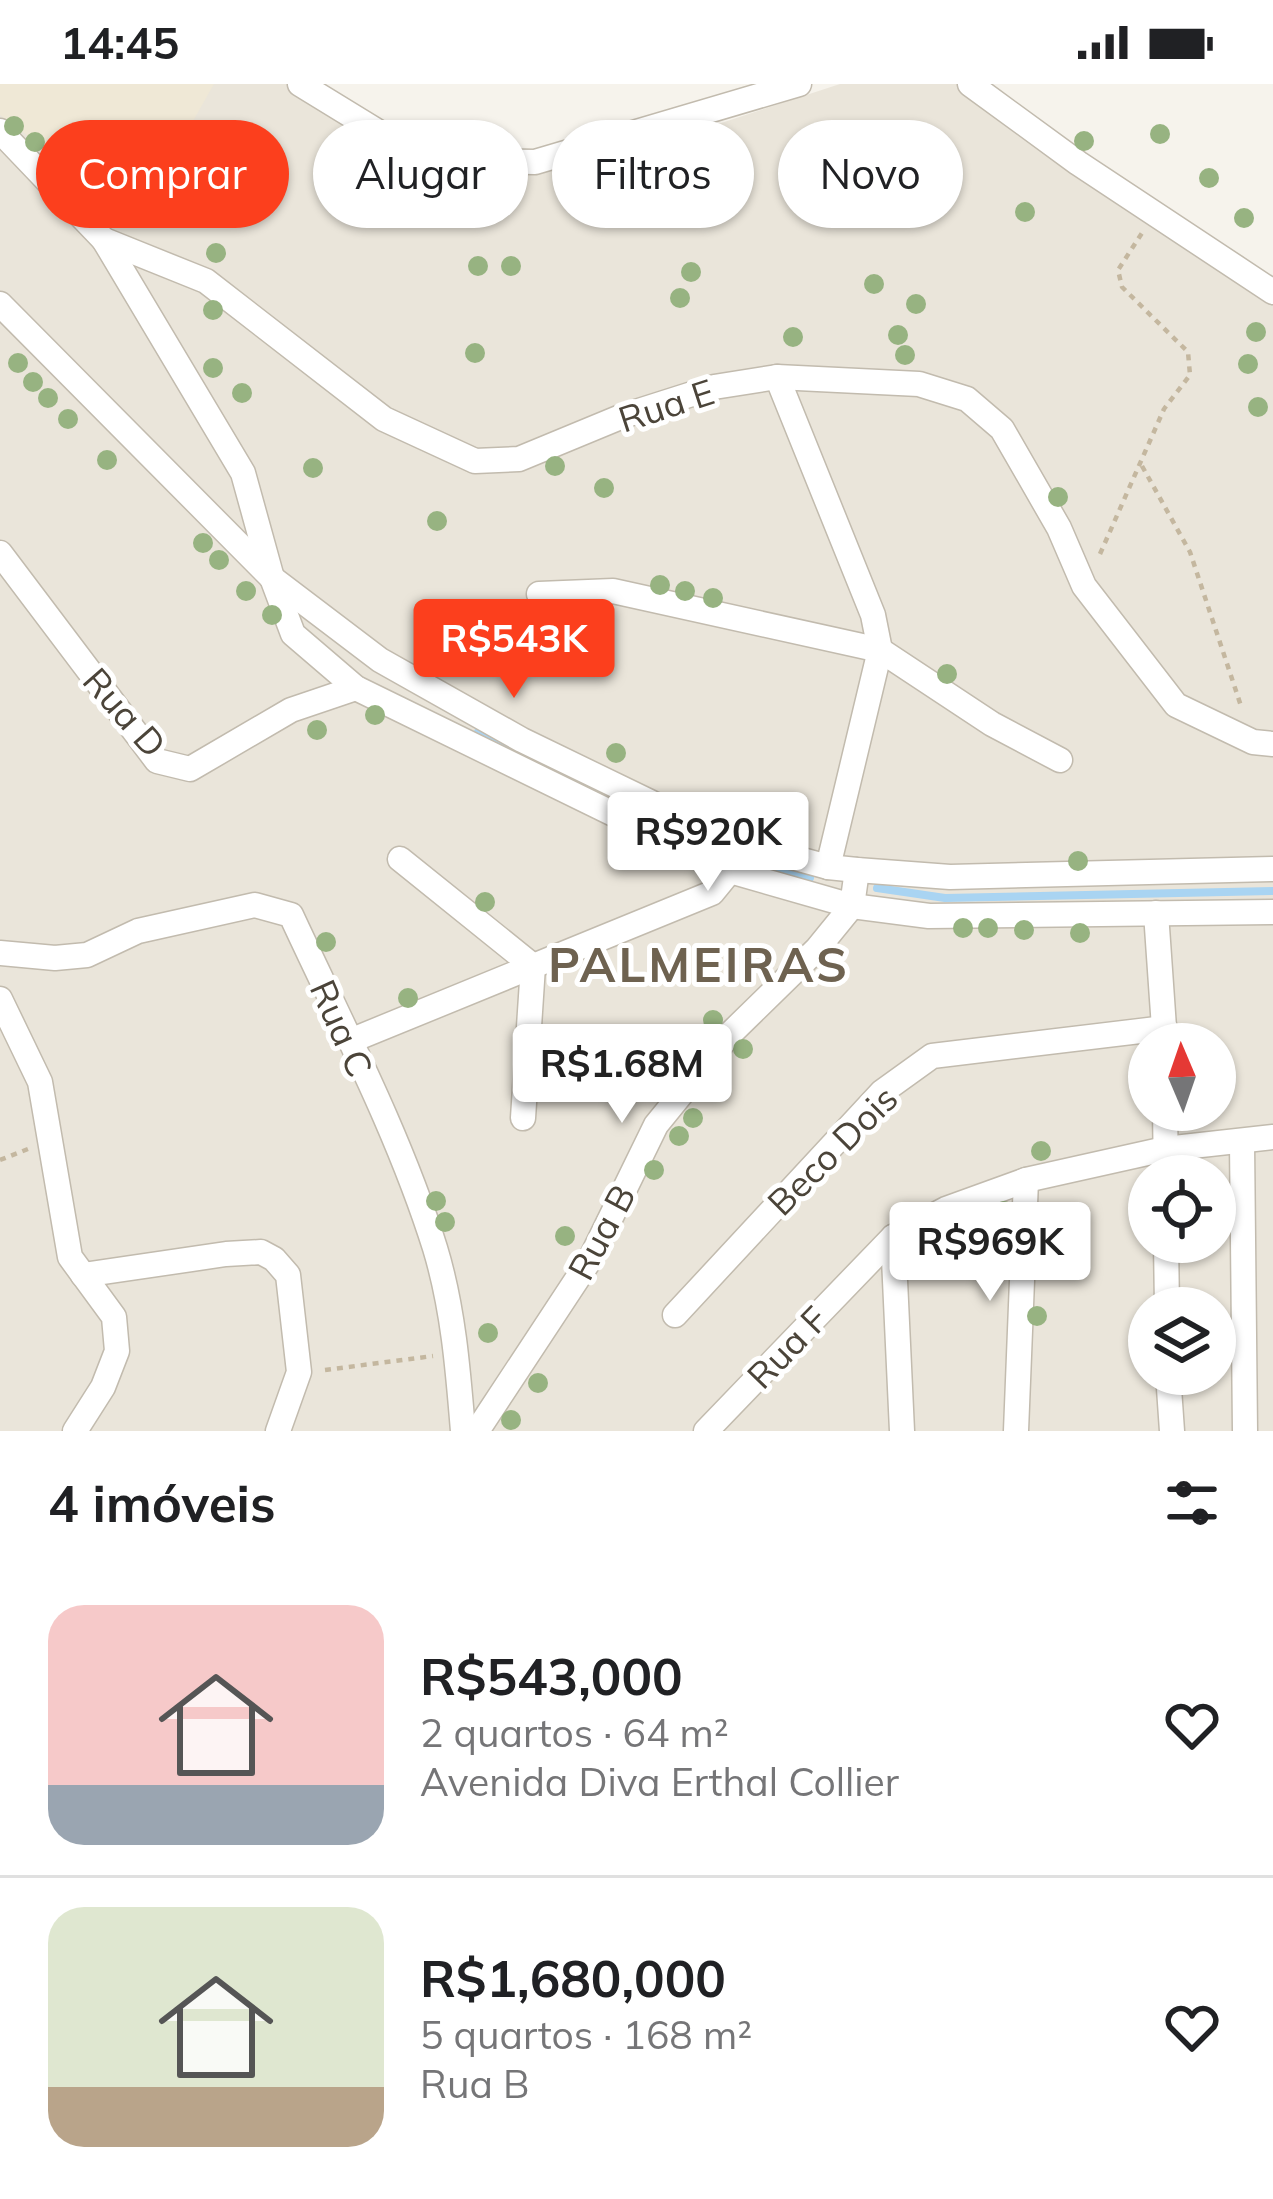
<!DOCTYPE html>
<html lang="pt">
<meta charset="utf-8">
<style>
:root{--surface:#fff;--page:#f6f6f6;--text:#202124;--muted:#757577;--line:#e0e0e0;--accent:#fc3f1d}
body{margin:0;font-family:Mulish,sans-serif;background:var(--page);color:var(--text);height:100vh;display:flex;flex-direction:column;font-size:45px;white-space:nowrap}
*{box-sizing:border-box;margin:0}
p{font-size:39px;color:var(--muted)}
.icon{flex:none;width:66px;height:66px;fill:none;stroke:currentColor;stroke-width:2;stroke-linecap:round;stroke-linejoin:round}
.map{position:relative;height:1347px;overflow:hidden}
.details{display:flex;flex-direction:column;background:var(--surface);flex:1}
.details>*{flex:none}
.guide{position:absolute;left:36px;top:36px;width:1203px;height:108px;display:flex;gap:24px}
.needle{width:78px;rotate:358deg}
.fabs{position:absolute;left:1128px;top:939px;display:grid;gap:24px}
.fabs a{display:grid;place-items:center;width:108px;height:108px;border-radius:50%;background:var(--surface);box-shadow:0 3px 9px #0004;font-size:60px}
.price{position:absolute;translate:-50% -102px;padding:0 27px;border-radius:12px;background:#fff;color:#222;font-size:39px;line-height:78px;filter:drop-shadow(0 3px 6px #0008)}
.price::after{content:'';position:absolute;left:50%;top:72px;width:36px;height:27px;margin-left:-18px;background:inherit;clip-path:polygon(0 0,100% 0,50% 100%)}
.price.selected{background:var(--accent);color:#fff}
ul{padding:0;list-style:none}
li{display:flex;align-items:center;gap:36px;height:300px;padding:0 48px}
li+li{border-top:3px solid var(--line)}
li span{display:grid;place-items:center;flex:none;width:336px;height:240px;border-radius:36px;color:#555}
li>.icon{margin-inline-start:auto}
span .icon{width:144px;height:144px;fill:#fffc;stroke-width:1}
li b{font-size:51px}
h2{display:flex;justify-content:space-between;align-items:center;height:144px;padding:0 48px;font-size:51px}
.chip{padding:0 42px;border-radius:54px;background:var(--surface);box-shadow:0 3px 9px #0004;font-size:42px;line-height:108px}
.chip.selected{background:var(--accent);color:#fff}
.status{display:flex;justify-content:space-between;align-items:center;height:84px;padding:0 60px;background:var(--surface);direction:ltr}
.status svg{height:33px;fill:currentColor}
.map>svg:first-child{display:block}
.residential{fill:#eae5da;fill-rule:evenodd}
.education{fill:#efe8d6}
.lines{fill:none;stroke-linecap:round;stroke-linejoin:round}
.stream{stroke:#a9d4f2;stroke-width:8}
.street-casing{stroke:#c2bbae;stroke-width:27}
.path{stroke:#c4b79f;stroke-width:4.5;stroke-dasharray:6 6;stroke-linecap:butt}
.street{stroke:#fff;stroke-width:24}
.tree{fill:#97b381}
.labels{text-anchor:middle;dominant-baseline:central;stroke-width:10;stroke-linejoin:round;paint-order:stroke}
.street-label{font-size:36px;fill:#4b4439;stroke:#fff}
.district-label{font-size:48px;font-weight:bold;letter-spacing:3px;fill:#6e6250;stroke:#fff}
</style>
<div class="status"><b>14:45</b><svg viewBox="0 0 49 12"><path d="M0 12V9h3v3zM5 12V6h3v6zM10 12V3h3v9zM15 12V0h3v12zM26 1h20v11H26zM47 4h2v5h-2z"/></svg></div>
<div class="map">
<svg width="1273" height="1347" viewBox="0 0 1273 1347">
<rect width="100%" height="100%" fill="#f6f3ec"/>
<path class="residential" d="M0 0H287L453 81 540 84 660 59 840 0H984L1069 65 1243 172 1273 199V1347H0ZM1149 960H1215V1026H1149ZM1149 1092H1215V1158H1149ZM1149 1224H1215V1290H1149Z"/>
<path class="education" d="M0 0H214L138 134 0 31Z"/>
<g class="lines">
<g class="stream">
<path d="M478 648 755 779 810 794"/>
<path d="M877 804 945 814 1273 807"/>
</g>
<defs>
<g id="street">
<path d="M300 0 393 57 465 77 535 78 799 0"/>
<path d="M970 0 1078 79 1273 208"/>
<path d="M0 47 104 156 206 197 384 335 475 377 519 375 623 332 714 303 777 293 919 300 967 315 1002 345 1059 444 1084 502 1176 621 1253 658 1273 660"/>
<path d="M104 156 243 389 272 494 293 550 356 604 730 787 852 822 929 832 1273 828"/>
<path d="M0 220 272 494 380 576 522 656 652 719 744 760 828 783 857 786 950 793 1273 785"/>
<path d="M777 293 873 531 880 566 828 783"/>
<path d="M0 469 157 677 190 685 291 626 356 604"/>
<path d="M539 510 613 507 880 566 992 640 1060 676"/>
<path d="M400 775 533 882 523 1034"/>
<path d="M1156 829 1165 958"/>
<path d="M0 869 55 874 87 871 138 847 255 821 291 831C341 939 399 1049 435 1164 453 1223 458 1285 463 1347"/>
<path d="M0 915 40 998 70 1173 114 1233 117 1267 103 1303 75 1347"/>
<path d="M350 957 712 809 730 787"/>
<path d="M1165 1026 1166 1092"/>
<path d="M1242 1059 1245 1347"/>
<path d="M893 1153 902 1347"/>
<path d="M1166 1158 1167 1224"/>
<path d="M83 1191 226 1170 261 1168 274 1175 288 1191 299 1288 278 1347"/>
<path d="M675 1231 882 1008 932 972 1165 944"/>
<path d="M1168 1290 1172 1347"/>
<path d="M477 1347 591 1174 656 1041 730 950 817 865 852 822 857 786"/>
<path d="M706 1347 893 1153 946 1125 1026 1096 1165 1065 1273 1053"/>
<path d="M1016 1347 1026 1096"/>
</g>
</defs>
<use href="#street" class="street-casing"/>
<g class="path">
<path d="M1142 382 1190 468 1242 625"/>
<path d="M1100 470 1164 325 1190 291 1188 268 1122 203 1118 186 1142 149"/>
<path d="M0 1076 28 1065"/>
<path d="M325 1286 433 1272"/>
</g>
<use href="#street" class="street"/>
</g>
<g class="tree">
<circle cx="14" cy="42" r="10"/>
<circle cx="1160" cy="50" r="10"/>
<circle cx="1084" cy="57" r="10"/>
<circle cx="35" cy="58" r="10"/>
<circle cx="1209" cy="94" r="10"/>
<circle cx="1025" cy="128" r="10"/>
<circle cx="1244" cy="134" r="10"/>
<circle cx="216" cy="169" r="10"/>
<circle cx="478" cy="182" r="10"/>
<circle cx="511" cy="182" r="10"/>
<circle cx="691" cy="188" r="10"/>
<circle cx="874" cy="200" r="10"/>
<circle cx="680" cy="214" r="10"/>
<circle cx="916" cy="220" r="10"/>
<circle cx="213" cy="226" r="10"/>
<circle cx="1256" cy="248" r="10"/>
<circle cx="898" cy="251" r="10"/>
<circle cx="793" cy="253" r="10"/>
<circle cx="475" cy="269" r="10"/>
<circle cx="905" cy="271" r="10"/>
<circle cx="18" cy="279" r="10"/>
<circle cx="1248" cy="280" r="10"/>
<circle cx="213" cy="284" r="10"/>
<circle cx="33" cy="298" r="10"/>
<circle cx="242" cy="309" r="10"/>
<circle cx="48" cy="314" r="10"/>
<circle cx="1258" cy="323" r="10"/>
<circle cx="68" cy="335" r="10"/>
<circle cx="107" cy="376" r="10"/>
<circle cx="555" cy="382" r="10"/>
<circle cx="313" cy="384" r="10"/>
<circle cx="604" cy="404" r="10"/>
<circle cx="1058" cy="413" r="10"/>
<circle cx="437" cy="437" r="10"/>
<circle cx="203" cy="459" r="10"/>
<circle cx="219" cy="476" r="10"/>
<circle cx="660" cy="501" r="10"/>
<circle cx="246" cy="507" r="10"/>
<circle cx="685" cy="507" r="10"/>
<circle cx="713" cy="514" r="10"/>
<circle cx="272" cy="531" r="10"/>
<circle cx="947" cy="590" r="10"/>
<circle cx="375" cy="631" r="10"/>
<circle cx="317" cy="646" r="10"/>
<circle cx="616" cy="669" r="10"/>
<circle cx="1078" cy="777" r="10"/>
<circle cx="485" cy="818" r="10"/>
<circle cx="963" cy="844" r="10"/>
<circle cx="988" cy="844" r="10"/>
<circle cx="1024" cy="846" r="10"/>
<circle cx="1080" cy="849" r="10"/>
<circle cx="326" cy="858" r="10"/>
<circle cx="408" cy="914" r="10"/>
<circle cx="713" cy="936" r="10"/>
<circle cx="743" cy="965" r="10"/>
<circle cx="713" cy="1004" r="10"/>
<circle cx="693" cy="1034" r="10"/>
<circle cx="679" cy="1052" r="10"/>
<circle cx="1041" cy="1067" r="10"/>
<circle cx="654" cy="1086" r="10"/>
<circle cx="436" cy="1117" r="10"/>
<circle cx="1004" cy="1127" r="10"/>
<circle cx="445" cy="1138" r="10"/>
<circle cx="565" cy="1152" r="10"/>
<circle cx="1037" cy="1232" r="10"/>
<circle cx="488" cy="1249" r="10"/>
<circle cx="538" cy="1299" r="10"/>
<circle cx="511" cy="1336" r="10"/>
</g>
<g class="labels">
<g class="street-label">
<text transform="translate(666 321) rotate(-18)">Rua E</text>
<text transform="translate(125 628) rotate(49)">Rua D</text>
<text transform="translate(342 944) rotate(66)">Rua C</text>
<text transform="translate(832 1066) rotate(-45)">Beco Dois</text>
<text transform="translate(601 1148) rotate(-62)">Rua B</text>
<text transform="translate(787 1263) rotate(-46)">Rua F</text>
</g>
<g class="district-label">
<text x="699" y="880">PALMEIRAS</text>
</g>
</g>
</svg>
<div class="fabs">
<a><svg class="needle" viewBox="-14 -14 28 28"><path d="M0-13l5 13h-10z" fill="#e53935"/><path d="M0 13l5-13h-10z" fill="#757577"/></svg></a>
<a><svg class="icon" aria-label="locate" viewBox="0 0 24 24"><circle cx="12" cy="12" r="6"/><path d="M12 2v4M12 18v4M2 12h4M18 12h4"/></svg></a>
<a><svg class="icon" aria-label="layers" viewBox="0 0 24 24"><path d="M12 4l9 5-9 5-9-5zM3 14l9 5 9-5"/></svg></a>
</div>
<b class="price selected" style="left:514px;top:617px">R$543K</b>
<b class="price" style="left:708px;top:810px">R$920K</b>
<b class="price" style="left:622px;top:1042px">R$1.68M</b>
<b class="price" style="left:990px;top:1220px">R$969K</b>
<div class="guide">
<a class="chip selected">Comprar</a>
<a class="chip">Alugar</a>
<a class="chip">Filtros</a>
<a class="chip">Novo</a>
</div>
</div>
<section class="details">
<h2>4 imóveis<svg class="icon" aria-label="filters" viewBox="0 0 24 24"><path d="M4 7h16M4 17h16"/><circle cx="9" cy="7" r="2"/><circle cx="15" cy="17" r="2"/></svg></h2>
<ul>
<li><span style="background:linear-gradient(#f6c9c9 75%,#9aa5b1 0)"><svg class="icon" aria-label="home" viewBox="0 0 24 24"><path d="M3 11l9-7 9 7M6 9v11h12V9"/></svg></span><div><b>R$543,000</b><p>2 quartos · 64 m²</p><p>Avenida Diva Erthal Collier</p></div><svg class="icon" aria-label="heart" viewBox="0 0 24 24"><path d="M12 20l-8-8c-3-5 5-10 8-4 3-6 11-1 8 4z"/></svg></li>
<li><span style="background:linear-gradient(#dfe7d0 75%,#b9a48a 0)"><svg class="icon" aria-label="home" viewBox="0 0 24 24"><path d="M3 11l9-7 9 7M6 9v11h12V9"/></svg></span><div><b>R$1,680,000</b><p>5 quartos · 168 m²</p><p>Rua B</p></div><svg class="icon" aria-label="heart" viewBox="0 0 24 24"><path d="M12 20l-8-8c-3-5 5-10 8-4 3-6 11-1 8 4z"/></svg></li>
</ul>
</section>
